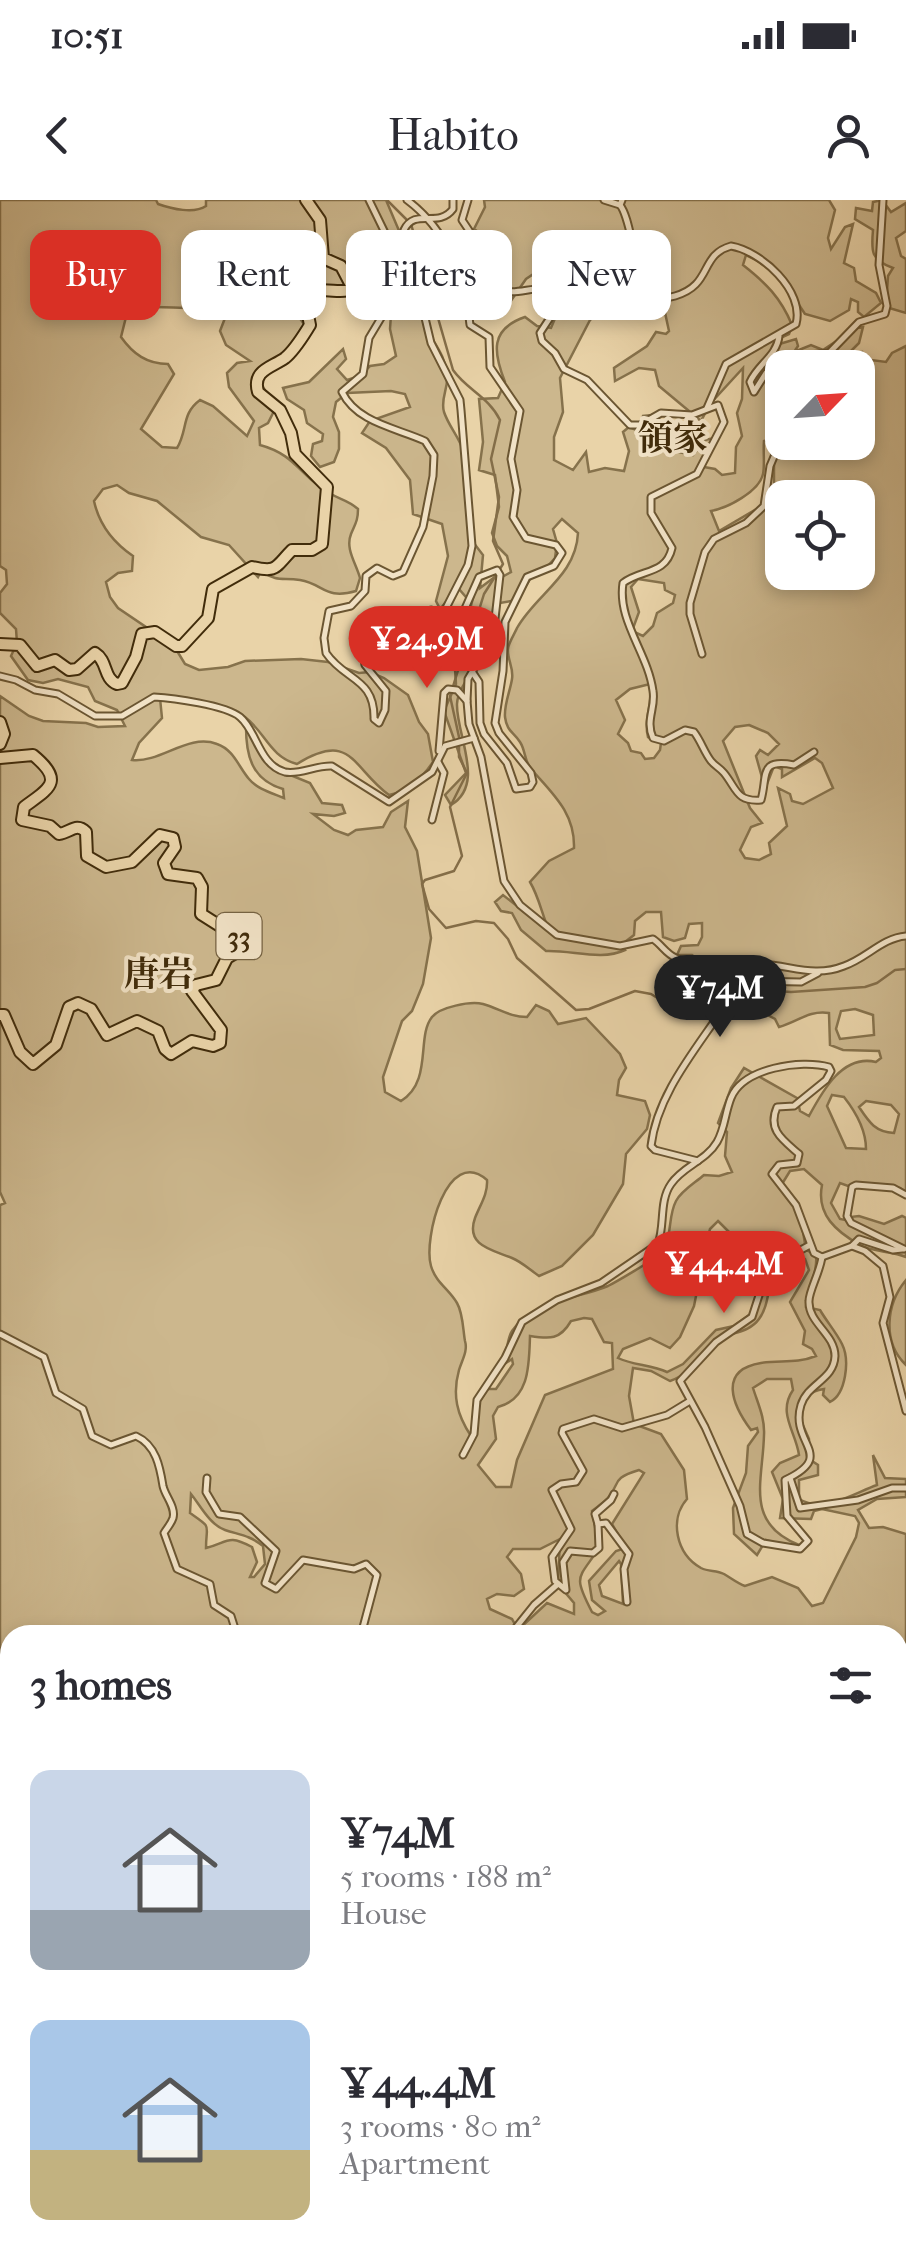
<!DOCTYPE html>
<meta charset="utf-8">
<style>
:root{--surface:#fff;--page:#f2f2f3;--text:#2b2b33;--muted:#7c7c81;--accent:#d93025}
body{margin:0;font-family:"IM FELL French Canon","Noto Serif JP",serif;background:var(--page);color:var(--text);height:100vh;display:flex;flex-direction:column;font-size:38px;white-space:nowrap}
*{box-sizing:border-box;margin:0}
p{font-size:32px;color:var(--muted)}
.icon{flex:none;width:55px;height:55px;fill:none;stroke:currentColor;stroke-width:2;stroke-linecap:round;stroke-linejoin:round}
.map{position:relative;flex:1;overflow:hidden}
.drawer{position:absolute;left:0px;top:1425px;width:908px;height:642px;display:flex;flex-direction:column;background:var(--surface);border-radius:30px 30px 0 0;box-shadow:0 5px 15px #0003}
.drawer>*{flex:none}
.top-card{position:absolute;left:30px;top:30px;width:848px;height:90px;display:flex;gap:20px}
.needle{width:65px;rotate:65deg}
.tools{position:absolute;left:765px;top:150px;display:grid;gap:20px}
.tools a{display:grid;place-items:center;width:110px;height:110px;border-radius:20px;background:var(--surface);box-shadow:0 5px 15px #0003;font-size:50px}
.price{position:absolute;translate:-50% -85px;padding:0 22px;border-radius:35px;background:var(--accent);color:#fff;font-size:32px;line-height:65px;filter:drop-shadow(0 2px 5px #0008)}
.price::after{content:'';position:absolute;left:50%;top:60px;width:30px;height:22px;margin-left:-15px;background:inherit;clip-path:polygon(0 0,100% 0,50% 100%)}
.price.active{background:#222;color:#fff}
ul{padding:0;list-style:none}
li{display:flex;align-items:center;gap:30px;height:250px;padding:0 30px}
li span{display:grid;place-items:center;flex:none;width:280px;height:200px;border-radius:20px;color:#555}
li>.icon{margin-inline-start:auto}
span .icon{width:120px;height:120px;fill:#fffc;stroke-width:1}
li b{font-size:42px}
h2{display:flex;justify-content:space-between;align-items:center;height:120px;padding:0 30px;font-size:42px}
.tag{padding:0 35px;border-radius:20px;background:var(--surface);box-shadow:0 5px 15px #0003;font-size:35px;line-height:90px}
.tag.active{background:var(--accent);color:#fff}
.status{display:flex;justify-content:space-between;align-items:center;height:70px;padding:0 50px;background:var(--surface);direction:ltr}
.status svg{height:28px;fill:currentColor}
header{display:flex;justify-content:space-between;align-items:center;height:130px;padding:0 30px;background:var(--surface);font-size:45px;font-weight:600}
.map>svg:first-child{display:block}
.green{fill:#ccb78d;stroke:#86724c;stroke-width:2.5;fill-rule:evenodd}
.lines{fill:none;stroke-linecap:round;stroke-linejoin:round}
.stream{stroke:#846e49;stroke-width:2.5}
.minor-casing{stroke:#6b5632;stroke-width:9}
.primary-casing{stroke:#412c0b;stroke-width:14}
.minor{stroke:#f1e2c6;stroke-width:5}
.primary{stroke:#e9d3a8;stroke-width:10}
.labels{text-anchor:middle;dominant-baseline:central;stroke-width:8;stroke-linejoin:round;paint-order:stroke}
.shield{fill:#f1e2c6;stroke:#766343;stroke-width:2.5}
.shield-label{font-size:28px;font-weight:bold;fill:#412c0b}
.quarter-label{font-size:35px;font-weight:bold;fill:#412c0b;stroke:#f1e2c6}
</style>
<div class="status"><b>10:51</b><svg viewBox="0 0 49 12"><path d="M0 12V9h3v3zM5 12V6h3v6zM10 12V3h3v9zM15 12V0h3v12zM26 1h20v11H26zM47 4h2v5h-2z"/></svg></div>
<header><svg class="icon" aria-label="back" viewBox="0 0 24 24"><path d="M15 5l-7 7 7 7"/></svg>Habito<svg class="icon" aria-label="person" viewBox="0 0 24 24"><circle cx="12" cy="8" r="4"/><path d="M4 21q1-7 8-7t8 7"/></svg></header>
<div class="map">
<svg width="906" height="2066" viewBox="0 0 906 2066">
<rect width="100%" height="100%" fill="#e9d3a8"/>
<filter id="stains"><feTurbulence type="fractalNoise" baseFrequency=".002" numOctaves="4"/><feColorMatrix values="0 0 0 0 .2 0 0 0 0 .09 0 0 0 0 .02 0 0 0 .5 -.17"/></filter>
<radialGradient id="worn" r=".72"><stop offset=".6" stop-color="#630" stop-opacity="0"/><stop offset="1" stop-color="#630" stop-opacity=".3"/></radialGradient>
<g class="green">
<path d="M0 0H156L158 4C172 9 194 14 206 6V0H386L400 33C387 74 407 63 417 87 421 99 419 114 425 125 433 143 445 154 447 174 449 188 440 198 444 212 449 227 460 238 464 253L473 342 483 355 480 388 496 376 502 377 511 372 507 356 497 346 492 333 499 307 495 275 479 270 483 242 479 199 498 198 505 182C493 152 490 129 525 117L537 126 551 128 562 102V87L552 77 538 71 526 79 508 105H494L483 73 482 54 496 44 474 29 485 7 484 0H829L835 10 828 38 831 49 845 27 853 24 844 63 854 68 856 81 876 93 881 103 864 117 858 112V102L851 99 849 110 830 121 805 114C789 89 774 67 746 55L743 65C766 83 781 98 792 125L789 134 778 139 776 145 796 139 798 146 794 152 811 145 823 150 856 128 863 127 859 143 846 156 862 152 863 159 886 162 892 153 906 146V992L900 988 851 987 840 983 831 1003 840 1019 850 1021V1017L859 1016 884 1024 902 1016 906 1018V1057C892 1051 872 1052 860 1045 837 1032 816 1015 822 985L804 969 790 971 782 984 799 1007 806 1050 816 1055C818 1074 807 1088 806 1107L820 1110C827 1122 836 1132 842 1144 850 1160 846 1194 830 1202L823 1195 824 1189C807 1191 804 1201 799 1216L809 1239V1259L818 1265V1275L799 1280V1299C824 1314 854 1293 877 1285L873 1255 885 1278 906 1279V1297L877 1299 858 1310 869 1328 883 1327 906 1334V2066H714L712 2058H898V1435H10V1795H0V1005L5 1003 0 992V496L29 516 43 521 86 523 98 527 125 526 117 510 95 501 88 487 58 479 43 483 28 480 11 456 17 443 16 429 0 413V393L7 384 6 370 0 366ZM659 83 669 93 664 108 669 131 666 134 656 132 647 146 614 168 615 181 639 168 655 170 659 186 701 221 710 204 743 168 742 199 737 213 742 236 736 247 735 273 722 275 715 269 704 267 709 250 718 237 705 240 693 255 669 250 650 254 654 215 643 216 639 231 629 227 623 232 629 251 624 271 605 268 589 272 586 252 573 270 554 260V237L563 212 560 178 590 120 600 111H612L628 95 647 84ZM311 88 382 103 391 115 390 129 396 156 384 164 370 166 360 176 347 180 337 169 346 159 343 149 309 182 283 188 287 199 304 210 307 223 323 234 322 241 313 244 311 256 320 267 334 262 339 249V232L333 217 336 202 347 193 391 191 405 194 410 207 370 221 362 233 386 248 410 280 413 314 442 324 448 356 436 401 440 409 458 388 466 397 473 398 465 428V455L455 469 456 484 444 511 466 573 445 595 451 605C486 584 456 535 457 504 458 482 484 464 491 443 495 432 493 416 494 404L517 400 532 376 545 369 555 358 557 343 553 329 562 319 578 333C576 376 536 394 517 428 515 433 508 444 508 449 507 459 514 468 512 479 510 492 504 504 505 517 507 532 513 531 520 542 526 551 524 562 532 570 553 594 575 613 574 648L549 661 530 682C540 699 542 716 550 732L503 695 495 702 501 711 512 713 521 730 546 751C573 750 601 761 625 750L621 745 634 735 635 721 646 712H661L663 737 674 741 685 738 689 724 702 723V737L698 745 681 746 677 755H692L709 769 674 774 673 782 732 790 754 771 782 779V794L765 802 764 813 775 819 779 827C798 822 808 810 829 813L830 845 843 850 879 851 881 858 876 862C843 854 823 890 809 916L800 911 797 898 744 868 731 888 718 923 727 932 725 956 732 972 719 976 704 975C695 983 682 990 676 1001 666 1020 675 1043 655 1058 646 1064 618 1081 608 1086 577 1099 533 1100 512 1131 506 1140 509 1152 500 1167L512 1159 513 1164 496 1189H487L475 1210V1230L471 1236C457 1215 452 1195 459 1170 462 1160 468 1151 465 1141 463 1130 463 1113 457 1103 449 1089 436 1083 431 1066 423 1039 447 945 487 980 488 994 480 1005 475 1018 465 1046 493 1050 512 1058 522 1062 530 1070 539 1076L562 1066 593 1035 623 984 626 954 647 929 650 915 645 901 617 895 619 880 626 868 620 854 586 818 558 824 549 811 536 805 527 817C510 817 500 809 483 804 470 801 440 807 432 817 416 837 433 881 401 901L385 892 383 877 402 821 412 811 423 784 431 738 417 651 405 627 408 601 391 612 383 627 356 630 348 635 334 630 313 614 334 616 345 613 342 605 322 603 310 583 273 568 246 527C246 556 252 580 283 589L284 598C272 593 257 589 249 579 238 566 234 550 217 544 188 533 161 563 132 560L139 543 162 518 160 498C179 500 231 508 245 517 265 532 270 557 297 564 352 530 352 568 389 595 408 592 422 578 433 562L428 534 419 522 408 495 384 478 370 472 359 473 328 462 301 459 245 461 228 467 199 470 185 464 174 446 118 408 110 397 106 382 118 373 132 371 133 356C114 343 99 324 94 301L103 289 117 285 129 293 157 301 201 337 229 345 258 377 261 371C279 383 282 377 300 380 324 384 325 400 356 391L360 378C356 363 345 349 351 334 355 324 358 321 358 309 348 300 341 300 331 294 300 277 297 255 260 245L259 228 268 223 275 209 261 183 263 169 299 140 306 127 290 104 296 90ZM241 99 251 109 225 118 220 131 226 145 250 161 237 163 227 173 229 187 254 221 247 236 213 206 200 200C181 214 188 230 177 248L162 247 141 229 174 174 168 164C147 164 133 154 121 137L128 109C151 104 177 109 201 108 215 108 227 101 241 99ZM782 168H858V242H782ZM780 237 774 260V304L755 310 719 331 711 311C727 308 759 292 763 274 765 265 763 252 764 241ZM782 298H858V372H782ZM638 379 664 383 665 390 675 395 673 403 657 413 653 426 643 436 632 431 639 412 631 387ZM650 484C654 500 643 518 648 537L661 543 660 550 654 558 645 559 641 553 631 551 628 543 618 534 625 520 616 500 630 489ZM749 525 768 533 779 544 768 555 760 550 756 556 763 581 767 584 774 566 782 569V577L815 558 822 563 833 588 803 604 792 601 790 594 778 588 787 626 769 643 771 654 759 660 745 658 740 650 751 627 762 623 750 608 723 541 735 527ZM855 809 873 815 874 835 840 839 836 829 841 811ZM832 895 844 897C855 911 866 930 866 949L846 948 827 906ZM866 901 891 905 899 914 894 933C875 932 869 922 859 907ZM718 1021 750 1053H780L768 1069 756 1110 734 1126 716 1130 683 1164 667 1172C652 1165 632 1165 618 1158L623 1149 650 1138 670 1148 680 1137 694 1106 697 1091 705 1079 732 1067C725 1054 715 1049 708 1037L710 1029ZM805 1059 809 1070 790 1102 805 1131 803 1144 812 1149 816 1156C796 1164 781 1160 761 1163 717 1170 733 1206 751 1230L757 1228 758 1232 748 1246 746 1273 733 1308 734 1334 757 1355 766 1340 783 1345H799C744 1323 763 1281 764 1235 765 1218 758 1204 753 1188L767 1179H791L793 1190C777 1213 796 1232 799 1255L780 1263 772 1272 783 1299 780 1318 811 1319 814 1311 822 1309 855 1316 859 1323 856 1337 823 1403 812 1406 798 1388 772 1377 745 1386C737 1383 731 1378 724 1374 716 1370 709 1372 701 1368 676 1354 669 1319 687 1299L684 1270 661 1234 634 1224 629 1196 633 1168 651 1171 670 1181C692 1174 700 1151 717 1140 731 1132 749 1133 759 1119 771 1103 767 1078 779 1062ZM584 1118 592 1119 604 1142 612 1143 613 1169 545 1195 517 1260 511 1287H496L478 1265 496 1239 493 1216 498 1207C530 1199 529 1164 530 1136 550 1139 560 1140 571 1121ZM639 1270 644 1273 612 1324 626 1348 616 1351 589 1381 592 1400 605 1411 598 1415 592 1412C572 1374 579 1379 599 1348L592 1311C597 1307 602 1304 607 1299 622 1283 609 1279 639 1270ZM191 1294C200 1305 210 1325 225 1330 240 1335 249 1335 263 1346L265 1364 254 1377H250L257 1362 252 1347C227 1334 229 1342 206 1348 206 1323 213 1329 190 1313ZM560 1339 558 1384 574 1403V1414L547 1403 518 1430 512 1419 490 1409 487 1399 497 1394 514 1396 524 1389 521 1374 507 1357 513 1349H540ZM619 1361 621 1364 623 1404 602 1396 599 1385Z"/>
<path d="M882 0 891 12 906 3V31L896 38 901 56 906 59V113L886 107 888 76 893 68C871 60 871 52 873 30L855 19 856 8 872 11 873 2Z"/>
<path d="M906 1080V1165C882 1142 886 1104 906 1080Z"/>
<path d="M0 1856 10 1858V1941L0 1936Z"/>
<path d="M0 1945 10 1950V2048L0 2035Z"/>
<path d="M463 2058H666L668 2064 682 2063 684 2066H476Z"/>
</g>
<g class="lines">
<path class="stream" d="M387 0 411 24 453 170C467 190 489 197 500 220L491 259 499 297 493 341 503 364 484 394 479 410 478 443 474 452 460 464 450 496 459 537V557L467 573 450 607 462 656 454 671 425 680 422 684 429 709 446 728 476 721 494 723 508 739 517 758 576 810 589 809 635 791 651 794 677 810 690 812 763 790 791 792 865 787 877 783 895 770 906 769"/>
<defs>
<g id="minor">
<path d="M369 0 388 39 382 73 390 103 369 138 363 174 342 192C357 223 397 228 425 241L434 255 433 276 423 327 403 372 393 376 377 368 366 376 365 391 351 406 329 411 324 438 326 453C345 481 375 478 374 519L379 523 385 510 386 491 365 465 363 454 378 441 431 410 445 423 450 421"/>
<path d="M407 0C446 29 466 77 470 125L489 137 490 167 520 211 511 259 517 290 513 317 526 338 556 345 562 353 554 366 527 377 505 422 503 471 495 523 499 533 531 573 533 582 530 587 516 589 507 563 484 534 480 523 479 482 473 473"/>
<path d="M468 0 462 20 482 50 497 88C516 99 538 81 557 93L559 104 540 133 542 141 555 153 564 169 587 180 630 225H640L661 213 692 215 718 205 724 222 697 274 651 297V313L672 348C666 375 641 369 623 383 617 421 648 453 653 491 656 508 645 520 653 538L664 541 685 530 694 532C701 541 704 552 711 561 715 566 720 568 724 573 737 589 736 602 761 600 768 576 758 558 794 565L814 552"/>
<path d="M604 0 620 5"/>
<path d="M622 0 620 5C636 25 632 109 675 96 713 85 699 55 731 46 761 51 805 91 796 124L726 164 707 208"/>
<path d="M779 136C777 156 757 165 750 182L754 192 766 173 789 157 829 153 859 122 885 114 887 106 879 65 883 0"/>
<path d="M792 168 805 157"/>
<path d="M782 176 777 187 782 199"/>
<path d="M450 421 463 413 479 377 497 370 500 375 493 436 468 479 467 501 469 524 481 557 504 681 520 705 557 735 620 746 653 739C662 745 666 754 676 758 707 772 730 764 760 764 790 765 814 778 844 766 867 758 882 738 906 736"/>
<path d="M450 421 446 408 468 365 472 346 461 210 460 200 431 143 404 30C415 7 438 29 453 9V0"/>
<path d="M702 454 690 414V403L705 352 714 339 746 323 764 306 770 266 782 238"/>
<path d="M0 476 16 480 35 490 58 494 95 516H122L154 497C172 498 226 505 240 517 257 531 259 565 285 572 300 575 316 565 332 566L389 602 432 572 445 546 474 538"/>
<path d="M439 551 444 493 448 489 457 490 467 501"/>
<path d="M432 620 444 573 438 562"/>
<path d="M698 961 655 950 651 946C657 896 693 853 720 813 728 801 730 791 742 781L801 782 818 773"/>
<path d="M810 1045 773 1065 764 1080 752 1117 716 1142 680 1181 705 1227 740 1306 747 1334 763 1343 800 1349 808 1341 787 1316 785 1280C838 1255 789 1244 801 1205 808 1183 834 1180 835 1156 835 1134 808 1123 809 1101 809 1091 820 1072 822 1057"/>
<path d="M852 1046 865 1051 883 1066 890 1097 883 1123 906 1211"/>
<path d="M904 1049 851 1023 847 1016 852 987 856 985 893 988 906 995"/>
<path d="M822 1057 852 1046 859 1039 893 1050 902 1049"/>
<path d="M0 1134 44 1157 56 1193 83 1209 92 1236 111 1245 136 1236C156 1245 160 1267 163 1286 165 1296 176 1307 173 1318 171 1324 167 1328 164 1333L177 1369 210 1384 214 1405 231 1416 237 1435"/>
<path d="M463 1255 474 1234 477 1200 505 1158 522 1122 557 1100 601 1083 658 1044C665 1025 659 1001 671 984 683 966 706 961 717 942 725 928 725 913 731 898 743 868 801 859 829 867L831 871 826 880 794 906 777 907C767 930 783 940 799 954L797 963 779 965 772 974 796 1005 814 1053 822 1057"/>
<path d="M207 1278 206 1292 219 1314 240 1317 276 1351 265 1383 276 1389 303 1360 354 1369 366 1364 377 1375 361 1435"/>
<path d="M790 1278 800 1308 858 1300 892 1288H906"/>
<path d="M598 1324 595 1314 611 1300 614 1294"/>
<path d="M627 1402 624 1369 629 1354 606 1323 598 1324 599 1348 593 1353 570 1351 563 1362 566 1390 555 1381 552 1357 571 1329 552 1290 561 1284 576 1282 583 1271 562 1233 563 1229 594 1219 622 1228 667 1215 690 1201"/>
<path d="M510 1435 534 1405 558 1384"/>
<path d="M898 1766 906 1772"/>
<path d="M0 1880 10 1886"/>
<path d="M0 2038 10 2045"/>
<path d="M72 2058 89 2063 100 2058"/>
<path d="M115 2058 121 2066"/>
<path d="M369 2058V2066"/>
<path d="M556 2058 558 2066"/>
<path d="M779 2058 780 2066"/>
<path d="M349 2066 352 2058"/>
<path d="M712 2066 714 2058"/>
</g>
<g id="primary">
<path d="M0 444 20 445 37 466 55 460 69 470 77 469 95 453C108 461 103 478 117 484L122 483 136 457 142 434 155 432 176 446H182L208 418 213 389 252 367C278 373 275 367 292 350H312L322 344 327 287 295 254 291 233 280 210 258 192C252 170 271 168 285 158 295 150 303 136 310 125L306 105 311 93C325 86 340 95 353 89L341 66 323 58 320 20 306 0"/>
<path d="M0 522 4 534 0 544"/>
<path d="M0 558 33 555C66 582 48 589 24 607L22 620 50 626 59 634C70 633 76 622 86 632L87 656 106 667 132 662 160 635 173 638 175 647 164 663 168 674 197 678 202 687 201 714 242 740 239 751 227 758 216 780 196 785 192 791 221 830 220 843 213 846 192 841 171 854 165 849 158 831 137 821 107 835 91 809 78 803 69 807 56 845 33 864 20 852 4 815H0"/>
</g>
</defs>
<use href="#minor" class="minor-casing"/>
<use href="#primary" class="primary-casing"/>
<use href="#minor" class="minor"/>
<use href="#primary" class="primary"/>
</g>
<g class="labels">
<rect class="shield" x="216.5" y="713" width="45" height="46" rx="8"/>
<g class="shield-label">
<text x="239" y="736">33</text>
</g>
<g class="quarter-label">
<text x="673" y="238">領家</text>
<text x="159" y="774">唐岩</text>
</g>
</g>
<rect width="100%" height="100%" filter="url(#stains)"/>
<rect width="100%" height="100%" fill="url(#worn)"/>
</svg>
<div class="tools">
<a><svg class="needle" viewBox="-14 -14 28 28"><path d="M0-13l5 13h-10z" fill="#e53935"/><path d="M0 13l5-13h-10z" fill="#7c7c81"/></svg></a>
<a><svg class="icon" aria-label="locate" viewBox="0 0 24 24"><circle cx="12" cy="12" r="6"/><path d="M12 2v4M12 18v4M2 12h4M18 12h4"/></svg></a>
</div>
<b class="price" style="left:427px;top:491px">¥24.9M</b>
<b class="price active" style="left:720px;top:840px">¥74M</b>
<b class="price" style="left:724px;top:1116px">¥44.4M</b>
<div class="top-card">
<a class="tag active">Buy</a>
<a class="tag">Rent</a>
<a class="tag">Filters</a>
<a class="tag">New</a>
</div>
<section class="drawer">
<h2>3 homes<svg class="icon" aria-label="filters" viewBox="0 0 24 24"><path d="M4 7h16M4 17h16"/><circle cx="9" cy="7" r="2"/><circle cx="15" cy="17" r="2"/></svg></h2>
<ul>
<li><span style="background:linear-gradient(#c9d6e8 70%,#9aa5b1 0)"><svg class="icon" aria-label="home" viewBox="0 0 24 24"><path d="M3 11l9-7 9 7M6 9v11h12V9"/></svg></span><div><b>¥74M</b><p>5 rooms · 188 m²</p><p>House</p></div></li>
<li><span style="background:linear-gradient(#a9c7e8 65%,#c2b280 0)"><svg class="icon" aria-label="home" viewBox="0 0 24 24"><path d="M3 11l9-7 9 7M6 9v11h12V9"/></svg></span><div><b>¥44.4M</b><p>3 rooms · 80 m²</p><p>Apartment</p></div></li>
</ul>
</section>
</div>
